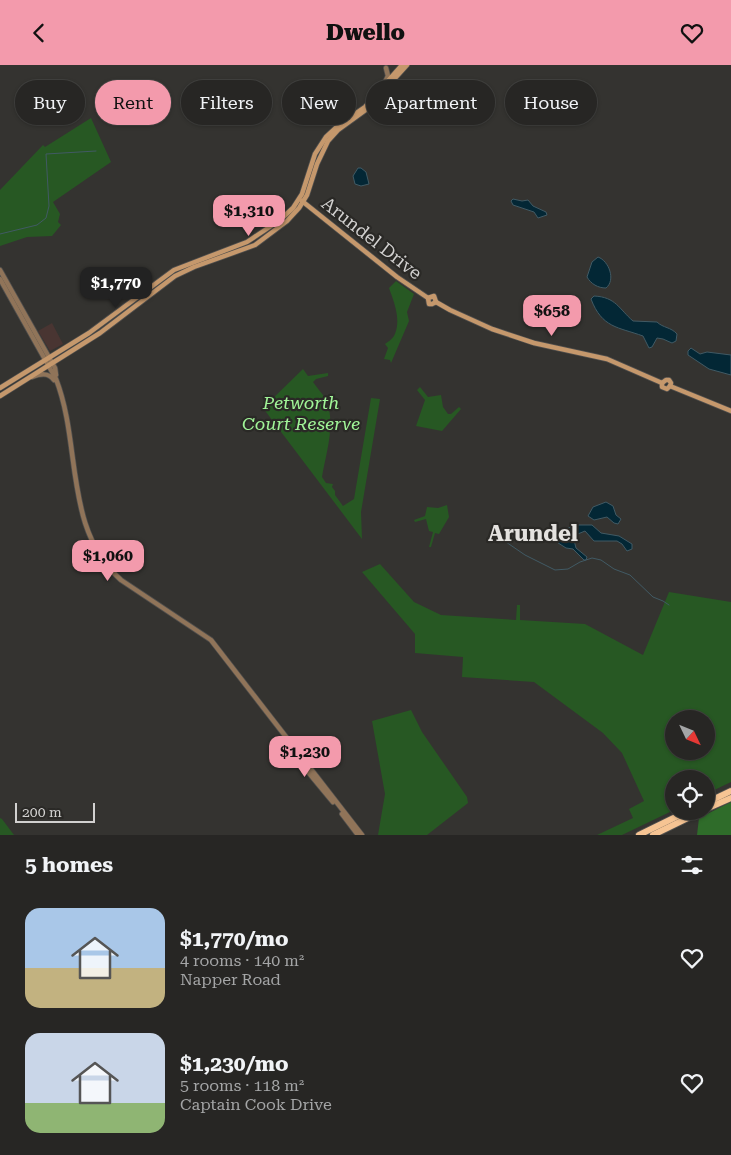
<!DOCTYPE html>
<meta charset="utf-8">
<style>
:root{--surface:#272624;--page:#2f2e2c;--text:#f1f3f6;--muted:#a4a5a6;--line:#434341;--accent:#f39aac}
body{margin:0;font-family:"Roboto Serif",serif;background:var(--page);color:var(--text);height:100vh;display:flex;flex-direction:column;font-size:19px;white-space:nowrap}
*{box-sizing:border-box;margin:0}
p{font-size:16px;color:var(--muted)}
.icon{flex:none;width:28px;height:28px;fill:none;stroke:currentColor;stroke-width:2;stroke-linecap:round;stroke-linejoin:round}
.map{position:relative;height:770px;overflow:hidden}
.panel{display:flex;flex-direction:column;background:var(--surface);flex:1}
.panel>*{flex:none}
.banner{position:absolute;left:15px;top:15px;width:701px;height:45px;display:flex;gap:10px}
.needle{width:32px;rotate:133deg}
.controls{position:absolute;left:665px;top:645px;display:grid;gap:10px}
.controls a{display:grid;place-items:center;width:50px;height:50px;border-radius:50%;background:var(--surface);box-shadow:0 1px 4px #0004,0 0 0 1px var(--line);font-size:25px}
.scale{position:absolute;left:15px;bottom:12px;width:80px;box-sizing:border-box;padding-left:5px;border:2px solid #d2d1d0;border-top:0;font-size:14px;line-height:18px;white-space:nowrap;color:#d2d1d0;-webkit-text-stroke:4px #2a2926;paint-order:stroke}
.price{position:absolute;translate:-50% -42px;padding:0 11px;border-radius:10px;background:var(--accent);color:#111;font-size:16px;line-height:32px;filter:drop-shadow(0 1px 2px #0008)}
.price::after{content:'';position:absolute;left:50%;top:30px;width:15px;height:11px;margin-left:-8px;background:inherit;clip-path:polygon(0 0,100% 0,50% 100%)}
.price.on{background:#222;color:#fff}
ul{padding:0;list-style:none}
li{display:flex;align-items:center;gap:15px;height:125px;padding:0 25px}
li span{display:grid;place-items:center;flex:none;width:140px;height:100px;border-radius:15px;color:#555}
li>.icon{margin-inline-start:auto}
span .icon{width:60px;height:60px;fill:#fffc;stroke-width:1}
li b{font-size:21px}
h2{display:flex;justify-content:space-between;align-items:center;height:60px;padding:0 25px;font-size:21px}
.chip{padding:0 18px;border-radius:22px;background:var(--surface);box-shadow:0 1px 4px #0004,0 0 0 1px var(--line);font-size:18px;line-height:45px}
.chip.on{background:var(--accent);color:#111}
header{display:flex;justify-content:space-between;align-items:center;height:65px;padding:0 25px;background:var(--accent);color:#111;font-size:22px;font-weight:800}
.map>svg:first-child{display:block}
.commercial{fill:#493532}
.green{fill:#275823;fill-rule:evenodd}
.forest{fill:#2f6c2a}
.water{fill:#032735;stroke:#415a64}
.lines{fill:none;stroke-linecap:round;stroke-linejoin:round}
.stream{stroke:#415a64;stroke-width:1}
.tertiary-casing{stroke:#504f4d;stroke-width:6}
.secondary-casing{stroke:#504f4d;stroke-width:6}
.trunk-casing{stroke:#504f4d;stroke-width:8}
.tertiary{stroke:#907459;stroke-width:4.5}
.secondary{stroke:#c5986c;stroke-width:4.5}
.trunk{stroke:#f6c493;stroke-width:6}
.labels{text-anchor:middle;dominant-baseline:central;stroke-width:4.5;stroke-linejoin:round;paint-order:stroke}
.street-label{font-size:18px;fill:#d2d1d0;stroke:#2a2926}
.park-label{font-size:18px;font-style:italic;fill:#a1f598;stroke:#2a2926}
.district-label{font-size:22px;font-weight:bold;fill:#e4e2df;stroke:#2a2926}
</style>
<header><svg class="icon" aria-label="back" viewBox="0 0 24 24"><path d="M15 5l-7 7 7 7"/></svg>Dwello<svg class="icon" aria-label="heart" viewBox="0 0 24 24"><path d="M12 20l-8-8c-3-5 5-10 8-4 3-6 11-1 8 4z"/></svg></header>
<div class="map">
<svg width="731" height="770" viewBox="0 0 731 770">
<rect width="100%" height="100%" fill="#343330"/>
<path class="commercial" d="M52 258 63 279 50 286 38 266Z"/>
<g class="green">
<path d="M91 53 111 97 53 137 60 149 58 157 61 160 52 171 27 172 0 181V125L43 80 45 82Z"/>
<path d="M396 216 414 229 407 247 409 256 391 298 390 295 384 294 388 283 385 279C388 277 392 274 394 271 402 256 394 237 389 223Z"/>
<path d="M303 304 308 311 328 308V311L316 314 313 317C317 323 322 328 325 333 337 356 326 388 322 412L326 418 333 419 332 422 335 426V430L343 441 354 434 371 333 380 334 361 447 362 474 263 343Z"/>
<path d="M420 322 428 332 441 330 443 342 448 349H451L459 342 461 344 442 366 416 361 425 335 417 325Z"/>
<path d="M447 440 449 452 439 469 435 468 431 482H429L433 467 429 466 426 454 415 457 414 455 425 451 427 442 438 443Z"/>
<path d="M380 499 414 537 441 550 516 555 517 540H520V555L585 559 643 590 669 527 731 537V717L706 729V714H674V745L622 770H597L633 753 629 744 644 736 622 688 603 668 534 617 462 612 463 592 415 588V569L362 507ZM674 654H706V686H674Z"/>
<path d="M411 645 422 667 467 732 468 738 427 770H378L385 729 372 656Z"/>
<path d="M0 753 2 754 14 770H0Z"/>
</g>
<path class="forest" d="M731 737V770H697L699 753Z"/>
<g class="water">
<path d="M358 103H361L366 107 369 119 361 121 355 119 353 111Z"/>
<path d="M513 134 522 136 528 135 533 141 546 147 547 150 538 153 534 147 513 140 511 136Z"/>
<path d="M598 192C609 196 616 215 606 223 598 223 591 219 587 212L592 197Z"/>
<path d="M594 231C616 232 619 244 633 256L657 257C663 263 671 262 677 269L676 276 672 278 663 274 657 273 652 282 649 283 643 271C618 262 602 263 591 234Z"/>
<path d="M691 283 700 289 707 287 731 290V310L709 304 688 290V286Z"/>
<path d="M606 437 613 441 616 450 621 454 618 459 614 458 607 452 594 455 588 451 593 442Z"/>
<path d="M577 460H592L601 468 619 471 632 479V484L627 486 622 479 617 476H594L585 466 573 471 576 483 587 492 586 495H584L573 484 566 483 552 474 555 469H559L568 463Z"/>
</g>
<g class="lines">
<g class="stream">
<path d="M0 169 37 160 46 153 49 141 46 89 96 86"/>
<path d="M506 477 525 490 555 505 568 504 580 497 592 493 601 495 614 504 630 510 653 532 663 536 669 540"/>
</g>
<defs>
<g id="tertiary">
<path d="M385 17 388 11 386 3"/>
<path d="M0 205 55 303 56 310"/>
<path d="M0 214 56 314C82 381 63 463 121 515L211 575 362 770"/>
<path d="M32 312C40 309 48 307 54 315"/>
<path d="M304 702 333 737"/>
<path d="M342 749 358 770"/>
</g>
<g id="secondary">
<path d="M302 136 397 212 428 233"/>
<path d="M428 233 429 239H432L436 237"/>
<path d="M428 233 434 231 436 237"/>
<path d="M436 237 450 245 492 264 534 278 607 294 662 318"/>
<path d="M662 318V322L667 324 670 321 731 346"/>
<path d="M662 318 666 315H669L671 318 670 321"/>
<path d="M0 323 89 268 174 205 247 177 280 155 293 143 302 129 315 89 326 72 340 59 365 42 402 0"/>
<path d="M0 331 100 268 175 211 194 202 255 180 287 156 299 143 307 130 317 99 328 76 338 65 367 44 407 0"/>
</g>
<g id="trunk">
<path d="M706 738 731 726"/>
<path d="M706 744 731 733"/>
<path d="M639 770 688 746"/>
<path d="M653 770 702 746"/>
</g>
</defs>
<use href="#tertiary" class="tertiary-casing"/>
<use href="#secondary" class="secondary-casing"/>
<use href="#trunk" class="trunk-casing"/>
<use href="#tertiary" class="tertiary"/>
<use href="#secondary" class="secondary"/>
<use href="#trunk" class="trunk"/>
</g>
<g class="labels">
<g class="street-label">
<text transform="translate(372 173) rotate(38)">Arundel Drive</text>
</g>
<g class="park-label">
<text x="301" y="337">Petworth<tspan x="301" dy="21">Court Reserve</tspan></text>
</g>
<g class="district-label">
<text x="533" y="468">Arundel</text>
</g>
</g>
</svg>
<div class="controls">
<a><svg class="needle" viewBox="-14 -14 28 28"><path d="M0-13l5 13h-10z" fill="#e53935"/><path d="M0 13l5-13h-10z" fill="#a4a5a6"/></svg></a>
<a><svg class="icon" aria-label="locate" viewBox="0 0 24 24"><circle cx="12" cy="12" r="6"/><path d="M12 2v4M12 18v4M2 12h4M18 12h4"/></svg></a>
</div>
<div class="scale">200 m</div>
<b class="price" style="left:249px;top:172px">$1,310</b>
<b class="price on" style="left:116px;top:244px">$1,770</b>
<b class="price" style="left:552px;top:272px">$658</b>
<b class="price" style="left:108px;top:517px">$1,060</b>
<b class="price" style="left:305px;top:713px">$1,230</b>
<div class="banner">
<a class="chip">Buy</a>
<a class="chip on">Rent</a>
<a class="chip">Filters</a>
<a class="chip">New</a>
<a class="chip">Apartment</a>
<a class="chip">House</a>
</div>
</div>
<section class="panel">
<h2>5 homes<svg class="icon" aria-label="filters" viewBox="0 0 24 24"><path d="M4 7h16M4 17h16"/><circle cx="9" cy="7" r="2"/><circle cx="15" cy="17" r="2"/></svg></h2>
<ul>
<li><span style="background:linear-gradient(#a9c7e8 60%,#c2b280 0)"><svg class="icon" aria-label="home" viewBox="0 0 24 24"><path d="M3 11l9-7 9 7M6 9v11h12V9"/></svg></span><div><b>$1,770/mo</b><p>4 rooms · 140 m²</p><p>Napper Road</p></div><svg class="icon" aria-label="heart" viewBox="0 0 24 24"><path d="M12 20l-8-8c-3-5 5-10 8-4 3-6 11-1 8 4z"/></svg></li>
<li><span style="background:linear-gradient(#c9d6e8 70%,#8fb573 0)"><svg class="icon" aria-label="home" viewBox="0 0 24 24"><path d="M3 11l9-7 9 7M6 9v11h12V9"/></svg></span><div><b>$1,230/mo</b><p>5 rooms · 118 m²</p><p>Captain Cook Drive</p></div><svg class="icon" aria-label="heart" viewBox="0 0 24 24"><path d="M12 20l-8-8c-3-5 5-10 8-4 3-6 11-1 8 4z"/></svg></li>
</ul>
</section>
